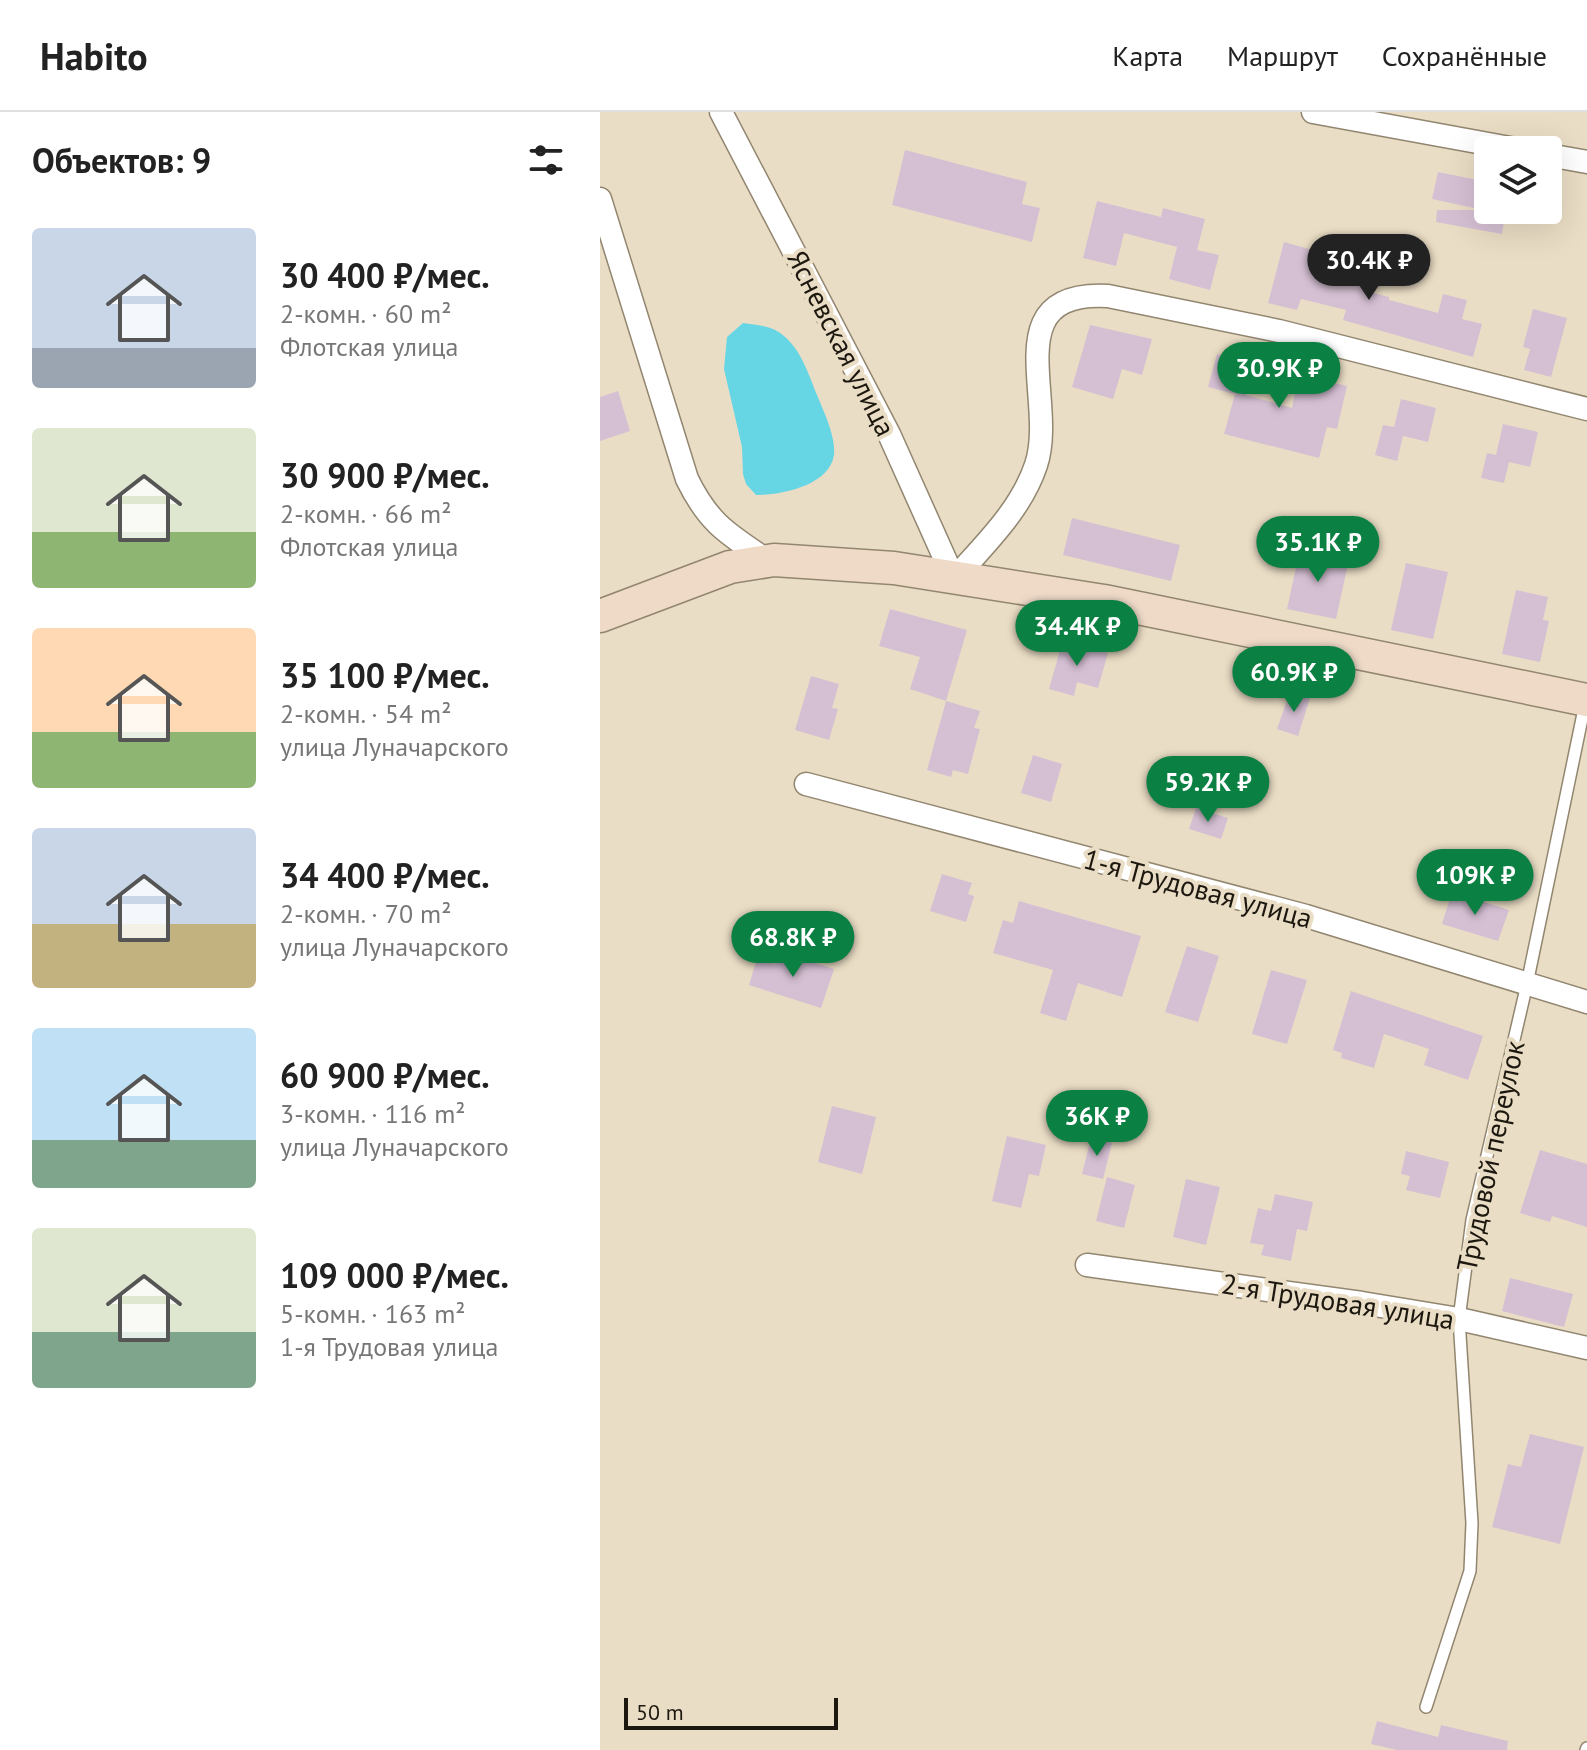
<!DOCTYPE html>
<html lang="ru">
<meta charset="utf-8">
<style>
:root{--surface:#fff;--page:#f6f6f6;--text:#222;--muted:#767676;--line:#e0e0e0;--accent:#0b8043}
body{margin:0;font-family:"PT Sans",sans-serif;background:var(--page);color:var(--text);height:100vh;display:flex;flex-direction:column;font-size:30px;white-space:nowrap}
*{box-sizing:border-box;margin:0}
p{font-size:26px;color:var(--muted)}
.icon{flex:none;width:44px;height:44px;fill:none;stroke:currentColor;stroke-width:2;stroke-linecap:round;stroke-linejoin:round}
.map{position:relative;flex:1;overflow:hidden}
.details{display:flex;flex-direction:column;background:var(--surface);width:600px}
.details>*{flex:none}
.buttons{position:absolute;left:874px;top:24px;display:grid;gap:16px}
.buttons a{display:grid;place-items:center;width:88px;height:88px;border-radius:8px;background:var(--surface);box-shadow:0 8px 32px #0002;font-size:40px}
.scale{position:absolute;left:24px;bottom:20px;width:214px;box-sizing:border-box;padding-left:8px;border:4px solid #1c170f;border-top:0;font-size:22px;line-height:28px;white-space:nowrap;color:#1c170f;-webkit-text-stroke:6px #eaddc5;paint-order:stroke}
.price{position:absolute;translate:-50% -68px;padding:0 18px;border-radius:28px;background:var(--accent);color:#fff;font-size:26px;line-height:52px;filter:drop-shadow(0 2px 4px #0008)}
.price::after{content:'';position:absolute;left:50%;top:48px;width:24px;height:18px;margin-left:-12px;background:inherit;clip-path:polygon(0 0,100% 0,50% 100%)}
.price.on{background:#222;color:#fff}
ul{padding:0;list-style:none}
li{display:flex;align-items:center;gap:24px;height:200px;padding:0 32px}
li span{display:grid;place-items:center;flex:none;width:224px;height:160px;border-radius:8px;color:#555}
li>.icon{margin-inline-start:auto}
span .icon{width:96px;height:96px;fill:#fffc;stroke-width:1}
li b{font-size:34px}
h2{display:flex;justify-content:space-between;align-items:center;height:96px;padding:0 32px;font-size:34px}
header{display:flex;align-items:center;gap:48px;box-sizing:border-box;height:112px;padding:0 40px;background:var(--surface);border-bottom:2px solid var(--line)}
header strong{font-size:38px}
nav{display:flex;gap:44px;margin-inline-start:auto;font-size:28px}
main{display:flex;flex:1;min-height:0}
.map>svg:first-child{display:block}
.water{fill:#66d6e5}
.building{fill:#d5c0d3}
.lines{fill:none;stroke-linecap:round;stroke-linejoin:round}
.service-casing{stroke:#928670;stroke-width:14}
.minor-casing{stroke:#928670;stroke-width:25}
.secondary-casing{stroke:#928670;stroke-width:35}
.service{stroke:#fff;stroke-width:11}
.minor{stroke:#fff;stroke-width:22}
.secondary{stroke:#eedac7;stroke-width:32}
.labels{text-anchor:middle;dominant-baseline:central;stroke-width:8;stroke-linejoin:round;paint-order:stroke}
.street-label{font-size:28px;fill:#1c170f;stroke:#eaddc5}
</style>
<header>
<strong>Habito</strong>
<nav><a>Карта</a><a>Маршрут</a><a>Сохранённые</a></nav>
</header>
<main>
<section class="details">
<h2>Объектов: 9<svg class="icon" aria-label="filters" viewBox="0 0 24 24"><path d="M4 7h16M4 17h16"/><circle cx="9" cy="7" r="2"/><circle cx="15" cy="17" r="2"/></svg></h2>
<ul>
<li><span style="background:linear-gradient(#c9d6e8 75%,#9aa5b1 0)"><svg class="icon" aria-label="home" viewBox="0 0 24 24"><path d="M3 11l9-7 9 7M6 9v11h12V9"/></svg></span><div><b>30 400 ₽/мес.</b><p>2-комн. · 60 m²</p><p>Флотская улица</p></div></li>
<li><span style="background:linear-gradient(#dfe7d0 65%,#8fb573 0)"><svg class="icon" aria-label="home" viewBox="0 0 24 24"><path d="M3 11l9-7 9 7M6 9v11h12V9"/></svg></span><div><b>30 900 ₽/мес.</b><p>2-комн. · 66 m²</p><p>Флотская улица</p></div></li>
<li><span style="background:linear-gradient(#ffd9b3 65%,#8fb573 0)"><svg class="icon" aria-label="home" viewBox="0 0 24 24"><path d="M3 11l9-7 9 7M6 9v11h12V9"/></svg></span><div><b>35 100 ₽/мес.</b><p>2-комн. · 54 m²</p><p>улица Луначарского</p></div></li>
<li><span style="background:linear-gradient(#c9d6e8 60%,#c2b280 0)"><svg class="icon" aria-label="home" viewBox="0 0 24 24"><path d="M3 11l9-7 9 7M6 9v11h12V9"/></svg></span><div><b>34 400 ₽/мес.</b><p>2-комн. · 70 m²</p><p>улица Луначарского</p></div></li>
<li><span style="background:linear-gradient(#bfe0f5 70%,#7fa58c 0)"><svg class="icon" aria-label="home" viewBox="0 0 24 24"><path d="M3 11l9-7 9 7M6 9v11h12V9"/></svg></span><div><b>60 900 ₽/мес.</b><p>3-комн. · 116 m²</p><p>улица Луначарского</p></div></li>
<li><span style="background:linear-gradient(#dfe7d0 65%,#7fa58c 0)"><svg class="icon" aria-label="home" viewBox="0 0 24 24"><path d="M3 11l9-7 9 7M6 9v11h12V9"/></svg></span><div><b>109 000 ₽/мес.</b><p>5-комн. · 163 m²</p><p>1-я Трудовая улица</p></div></li>
</ul>
</section>
<div class="map">
<svg width="987" height="1638" viewBox="0 0 987 1638">
<rect width="100%" height="100%" fill="#eaddc5"/>
<path class="water" d="M143 211C158 213 173 214 184 224 201 238 209 263 217 283 224 300 236 325 234 343 229 374 181 383 156 383L146 372 143 362 142 335 124 257 127 225Z"/>
<g class="building">
<path d="M305 38 427 70 422 92 440 96 432 130 292 93Z"/>
<path d="M838 60 888 70V98H906L902 122 836 110 837 98H883L832 87Z"/>
<path d="M497 89 561 105 563 96 605 107 597 138 619 143 610 178 569 167 577 135 524 121 516 154 483 146Z"/>
<path d="M684 130 716 139 714 146 778 162 773 181 789 185V188L838 201 843 182 867 188 862 207 882 212 873 245 743 208 746 198 701 187 697 198 668 191Z"/>
<path d="M933 197 967 206 951 265 924 258 930 237 923 235Z"/>
<path d="M490 213 552 227 542 263 522 257 513 287 472 275Z"/>
<path d="M617 242 655 252 646 283 692 296 695 281 701 282 706 264 747 274 737 317 727 315 719 346 624 322 635 282 608 275Z"/>
<path d="M18 279 30 319 0 329V285Z"/>
<path d="M801 287 836 296 828 330 803 324 797 349 775 343 783 313 794 315Z"/>
<path d="M903 312 938 320 930 355 909 350 904 371 881 366 887 341 896 343Z"/>
<path d="M472 406 580 433 571 469 463 443Z"/>
<path d="M700 437 749 447 736 507 687 497Z"/>
<path d="M806 451 848 460 833 527 791 518Z"/>
<path d="M916 478 948 485 943 508 949 509 940 550 902 542Z"/>
<path d="M290 497 367 518 346 589 310 577 320 545 279 534Z"/>
<path d="M463 528 508 541 498 576 477 570 474 584 449 577Z"/>
<path d="M211 564 239 572 232 596 238 597 229 628 195 618Z"/>
<path d="M690 580 710 586 698 624 677 617Z"/>
<path d="M346 589 380 599 374 616 380 617 368 662 353 658 351 665 327 658Z"/>
<path d="M433 643 462 652 451 690 421 681Z"/>
<path d="M596 696 628 706 621 727 589 717Z"/>
<path d="M342 762 372 771 368 782 374 784 366 810 330 799Z"/>
<path d="M852 780 909 798 898 829 842 812Z"/>
<path d="M419 789 541 824 522 885 478 871 466 909 440 901 453 858 393 841 403 808 413 811Z"/>
<path d="M587 834 619 844 598 910 565 900Z"/>
<path d="M180 840 234 857 221 896 149 873 157 846 176 852Z"/>
<path d="M671 858 707 868 687 932 652 922Z"/>
<path d="M751 879 883 924 868 968 824 953 829 937 784 922 774 956 741 946 742 941 733 938Z"/>
<path d="M232 994 276 1005 262 1062 218 1050Z"/>
<path d="M407 1024 446 1033 439 1064 429 1062 421 1096 392 1089Z"/>
<path d="M491 1026 512 1031 503 1067 482 1062Z"/>
<path d="M940 1038 987 1052V1115L952 1104 950 1110 920 1101Z"/>
<path d="M806 1039 849 1050 840 1086 806 1078 810 1064 801 1062Z"/>
<path d="M507 1065 535 1073 524 1116 496 1109Z"/>
<path d="M586 1067 620 1075 606 1133 573 1125Z"/>
<path d="M675 1082 713 1090 707 1119 697 1117 691 1149 661 1143 664 1133 650 1131 658 1096 671 1099Z"/>
<path d="M910 1166 973 1182 964 1215 902 1199Z"/>
<path d="M930 1322 984 1335 960 1432 892 1415 908 1352 921 1355Z"/>
<path d="M777 1609 838 1625 841 1613 908 1629 907 1638H797L771 1632Z"/>
</g>
<g class="lines">
<defs>
<g id="service">
<path d="M826 1595 870 1459 872 1411 859 1207 872 1108 927 872 985 592"/>
<path d="M986 1638 987 1636"/>
</g>
<g id="minor">
<path d="M121 0 289 322 354 467C385 432 421 398 436 353 458 288 394 178 508 184L679 219 987 297"/>
<path d="M713 0 921 38"/>
<path d="M948 43 987 50"/>
<path d="M0 87 87 367C109 412 128 422 168 449"/>
<path d="M206 672 706 804 987 890"/>
<path d="M487 1153 762 1191 859 1207 987 1236"/>
</g>
<path id="secondary" d="M0 504 130 455 174 448 294 456 504 489 987 588"/>
</defs>
<use href="#service" class="service-casing"/>
<use href="#minor" class="minor-casing"/>
<use href="#secondary" class="secondary-casing"/>
<use href="#service" class="service"/>
<use href="#minor" class="minor"/>
<use href="#secondary" class="secondary"/>
</g>
<g class="labels">
<g class="street-label">
<text transform="translate(242 231) rotate(63)">Ясневская улица</text>
<text transform="translate(598 776) rotate(15)">1-я Трудовая улица</text>
<text transform="translate(890 1044) rotate(-78)">Трудовой переулок</text>
<text transform="translate(738 1189) rotate(9)">2-я Трудовая улица</text>
</g>
</g>
</svg>
<div class="buttons">
<a><svg class="icon" aria-label="layers" viewBox="0 0 24 24"><path d="M12 4l9 5-9 5-9-5zM3 14l9 5 9-5"/></svg></a>
</div>
<div class="scale">50 m</div>
<b class="price on" style="left:769px;top:190px">30.4K ₽</b>
<b class="price" style="left:679px;top:298px">30.9K ₽</b>
<b class="price" style="left:718px;top:472px">35.1K ₽</b>
<b class="price" style="left:477px;top:556px">34.4K ₽</b>
<b class="price" style="left:694px;top:602px">60.9K ₽</b>
<b class="price" style="left:608px;top:712px">59.2K ₽</b>
<b class="price" style="left:875px;top:805px">109K ₽</b>
<b class="price" style="left:193px;top:867px">68.8K ₽</b>
<b class="price" style="left:497px;top:1046px">36K ₽</b>
</div>
</main>
